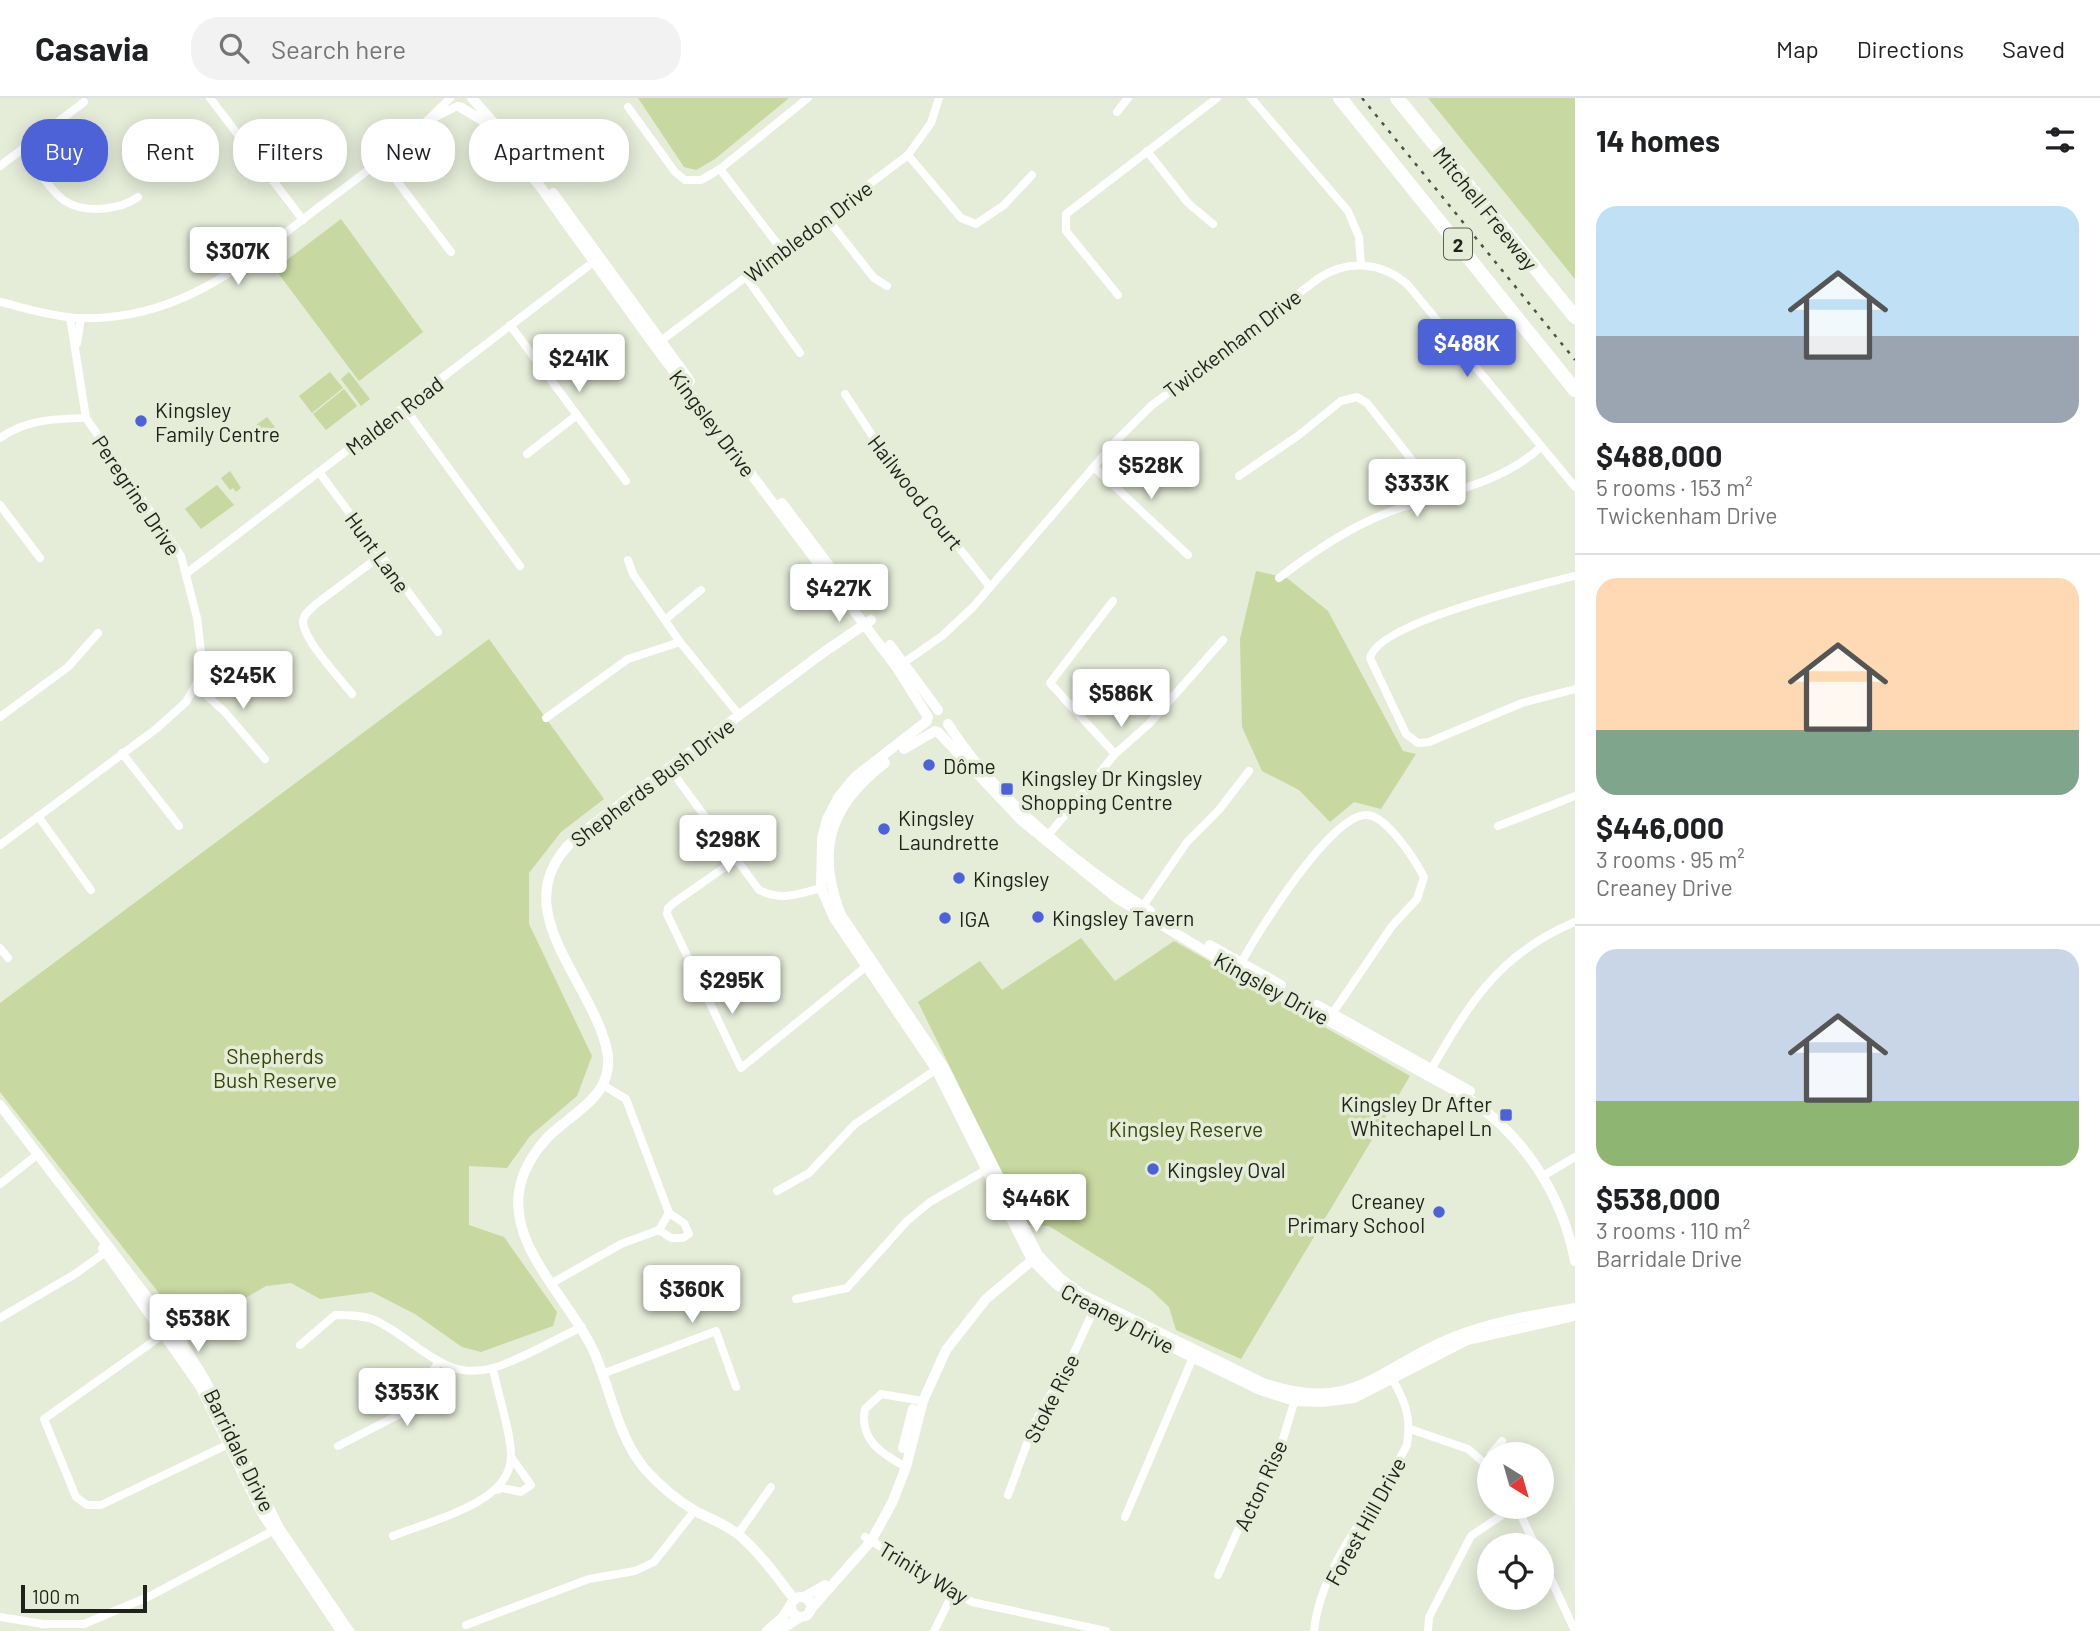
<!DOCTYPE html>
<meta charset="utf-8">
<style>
:root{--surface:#fff;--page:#f2f2f2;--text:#202124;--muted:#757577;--line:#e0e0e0;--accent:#4e62d7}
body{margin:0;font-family:Barlow,sans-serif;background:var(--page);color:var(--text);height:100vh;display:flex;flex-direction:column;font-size:26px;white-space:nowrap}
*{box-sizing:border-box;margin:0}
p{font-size:23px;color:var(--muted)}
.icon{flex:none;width:38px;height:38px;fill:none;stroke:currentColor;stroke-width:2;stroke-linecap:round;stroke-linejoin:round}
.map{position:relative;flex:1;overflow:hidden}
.drawer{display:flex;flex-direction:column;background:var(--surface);width:525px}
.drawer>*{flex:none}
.top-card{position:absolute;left:21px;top:21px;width:665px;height:63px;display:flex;gap:14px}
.needle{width:46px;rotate:143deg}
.tools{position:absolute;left:1477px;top:1344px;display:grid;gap:14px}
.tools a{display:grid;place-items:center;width:77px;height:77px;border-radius:50%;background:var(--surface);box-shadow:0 4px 18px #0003;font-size:35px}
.scale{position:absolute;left:21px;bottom:18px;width:126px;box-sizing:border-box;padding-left:7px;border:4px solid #20231b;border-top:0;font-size:19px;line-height:24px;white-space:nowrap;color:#20231b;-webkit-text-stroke:5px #e5ecd8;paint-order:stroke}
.price{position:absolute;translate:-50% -60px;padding:0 16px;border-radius:7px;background:#fff;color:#222;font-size:23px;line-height:46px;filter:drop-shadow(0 2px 4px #0008)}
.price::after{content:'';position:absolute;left:50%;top:42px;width:21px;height:16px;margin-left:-10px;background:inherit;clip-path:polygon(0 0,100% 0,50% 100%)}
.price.on{background:var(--accent);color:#fff}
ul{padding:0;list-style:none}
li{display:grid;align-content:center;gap:14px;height:371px;padding:0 21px}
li+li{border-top:2px solid var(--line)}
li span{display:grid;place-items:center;height:217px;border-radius:21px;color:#555}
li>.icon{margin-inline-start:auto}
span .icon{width:126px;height:126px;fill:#fffc;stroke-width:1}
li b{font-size:30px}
h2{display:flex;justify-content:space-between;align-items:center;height:84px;padding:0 21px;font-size:30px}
.tag{padding:0 24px;border-radius:28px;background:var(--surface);box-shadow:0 4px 18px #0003;font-size:24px;line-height:63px}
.tag.on{background:var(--accent);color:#fff}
header{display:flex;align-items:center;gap:42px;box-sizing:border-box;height:98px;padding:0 35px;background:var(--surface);border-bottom:2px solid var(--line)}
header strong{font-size:33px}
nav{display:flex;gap:38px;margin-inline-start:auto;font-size:24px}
.search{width:490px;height:63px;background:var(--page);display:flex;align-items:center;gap:18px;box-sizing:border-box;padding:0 24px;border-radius:28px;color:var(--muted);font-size:26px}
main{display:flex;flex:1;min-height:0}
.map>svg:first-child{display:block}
.green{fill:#c7d8a0}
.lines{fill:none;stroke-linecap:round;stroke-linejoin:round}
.street{stroke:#fff;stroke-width:8}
.secondary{stroke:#fff;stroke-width:10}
.highway{stroke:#fff;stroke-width:14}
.rail{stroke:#4e5247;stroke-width:2.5;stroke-dasharray:3.5 7;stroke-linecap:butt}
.poi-dot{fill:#4e62d7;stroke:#e5ecd8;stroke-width:2.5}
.labels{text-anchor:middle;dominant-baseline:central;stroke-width:7;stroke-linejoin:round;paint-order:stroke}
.shield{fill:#e5ecd8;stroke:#5b5f54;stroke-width:2}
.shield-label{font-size:19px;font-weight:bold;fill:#20231b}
.street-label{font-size:21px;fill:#20231b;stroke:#e5ecd8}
.poi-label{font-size:21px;fill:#20231b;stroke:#e5ecd8;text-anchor:start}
.park-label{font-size:21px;fill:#374409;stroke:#e5ecd8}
</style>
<header>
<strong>Casavia</strong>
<div class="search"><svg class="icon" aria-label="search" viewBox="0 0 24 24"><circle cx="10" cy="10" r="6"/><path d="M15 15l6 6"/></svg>Search here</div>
<nav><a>Map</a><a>Directions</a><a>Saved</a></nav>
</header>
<main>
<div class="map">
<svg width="1575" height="1533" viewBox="0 0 1575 1533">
<rect width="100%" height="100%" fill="#e5ecd8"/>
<g class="green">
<path d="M638 0H789L715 61 696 72 684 69Z"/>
<path d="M1428 0H1575V181Z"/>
<path d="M341 121 423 234 359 283 275 171Z"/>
<path d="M330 274 343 290 312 315 299 298Z"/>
<path d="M349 274 370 301 361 308 341 281Z"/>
<path d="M344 291 357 308 326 332 313 316Z"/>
<path d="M267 319 278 333 260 346 249 332Z"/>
<path d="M230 373 241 390 236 394 233 390 230 392 221 380Z"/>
<path d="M217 387 234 407 201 431 185 411Z"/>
<path d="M1256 473 1287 480 1328 513 1403 653 1416 656 1381 711 1354 704 1330 724 1299 692 1262 673 1242 629 1240 541Z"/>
<path d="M489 541 604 701 561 734 529 775V826L592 958 577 998 530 1038 507 1070 469 1068V1127L504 1139 557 1214 553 1228 481 1254 462 1249 415 1216 372 1194 320 1201 291 1185 266 1188 189 1233 0 994V905Z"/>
<path d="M1081 840 1115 883 1174 843 1410 978 1241 1261 1176 1232 1169 1209 1150 1191 1049 1128 1028 1127 918 904 980 863 1002 892Z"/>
</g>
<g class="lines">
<g class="street">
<path d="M210 0 303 122"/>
<path d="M1251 0 1348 113 1359 139 1361 167"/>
<path d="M628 9 675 74 685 82H701L720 71 808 0"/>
<path d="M1117 14 1128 0"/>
<path d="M436 19 457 8"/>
<path d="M23 53C36 68 49 92 65 103 85 116 120 112 138 99"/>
<path d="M1147 53 1188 105 1213 126"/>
<path d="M908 57 961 120 976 126 1004 107 1032 77"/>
<path d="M381 62 451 154"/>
<path d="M0 68 84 4"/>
<path d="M720 71 782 152"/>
<path d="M826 119 874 180 887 188"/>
<path d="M746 179 800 255"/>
<path d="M1118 197 1066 133V116L1217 0"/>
<path d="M0 204C25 210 53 219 78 220 178 224 245 166 319 109 365 75 411 41 450 0"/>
<path d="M510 227 626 383"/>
<path d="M77 245 81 220"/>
<path d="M658 245 908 57 931 25 939 0"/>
<path d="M845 296 879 348 990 489"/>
<path d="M404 309 520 468"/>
<path d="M0 340C27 321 54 321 86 320"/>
<path d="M527 356 577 317"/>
<path d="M1094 369 1188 457"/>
<path d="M319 374 438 534"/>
<path d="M1239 378 1299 337 1341 303 1357 299 1367 305 1441 399"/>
<path d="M0 407 40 460"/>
<path d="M628 462 633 476 680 544 740 618"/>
<path d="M187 475 596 162"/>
<path d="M1575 478C1539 487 1378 524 1370 560L1406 636 1418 645 1429 644 1522 605 1575 591"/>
<path d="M1279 480C1310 456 1347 431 1384 416 1439 394 1495 390 1541 349"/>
<path d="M1113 503 1050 585 1115 656"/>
<path d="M666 521 701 492"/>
<path d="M899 568 942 538 973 509 1116 343 1151 308 1319 180C1348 161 1382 164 1408 187L1575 389"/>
<path d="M196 588 224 613 265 661"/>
<path d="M352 596C340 580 304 543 303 524 303 516 311 511 316 506L380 458"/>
<path d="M0 619 68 569 98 535"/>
<path d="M546 620 628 561 680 544"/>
<path d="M122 655 179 728"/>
<path d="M670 671 759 792C783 804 799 795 823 790"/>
<path d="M38 718 91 792"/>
<path d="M1498 728 1575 698"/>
<path d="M1046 740 1115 656 1149 626 1223 542"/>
<path d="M0 747 156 631 186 604 198 583 202 561 197 520 181 458 86 320 70 219"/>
<path d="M735 762 675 804 668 810 667 816 741 970 869 866"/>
<path d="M1141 811 1187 744 1218 713 1249 673"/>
<path d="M0 850 8 860"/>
<path d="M1239 869C1255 838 1331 715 1367 717 1387 718 1415 762 1424 779L1417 801 1392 828 1330 919"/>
<path d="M1429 975C1469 906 1498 856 1575 824"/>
<path d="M1543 1078 1575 1059"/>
<path d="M0 1086 38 1056"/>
<path d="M777 1093 809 1075 855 1026 940 969"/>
<path d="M659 1132 671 1140H683L689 1136 684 1125 669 1115"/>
<path d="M552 1185 621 1146 659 1132 669 1115 626 1001 603 987"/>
<path d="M796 1201 847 1190 907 1123 930 1104 991 1069"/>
<path d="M0 1220 75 1176 110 1151"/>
<path d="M168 1233 44 1321 76 1399 87 1407H101L233 1344"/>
<path d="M300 1247 335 1217C348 1217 360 1217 372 1221 414 1238 442 1285 493 1270 523 1261 553 1242 582 1229"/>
<path d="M602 1276 716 1233 736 1289"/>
<path d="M1410 1331 1468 1351 1489 1369"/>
<path d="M338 1348 404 1314 438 1265"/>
<path d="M1491 1356 1502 1343"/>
<path d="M906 1369C882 1356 859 1342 865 1311L881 1296 923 1303"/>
<path d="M497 1392 503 1390 521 1394 531 1387 511 1359"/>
<path d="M1008 1397 1035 1324 1073 1257 1096 1207"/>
<path d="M1517 1409 1535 1447"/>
<path d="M1125 1419 1194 1257"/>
<path d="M738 1436 771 1389"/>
<path d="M393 1438C429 1423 510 1406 511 1359 512 1337 497 1294 493 1270"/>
<path d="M865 1439 972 1504 1106 1533"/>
<path d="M1542 1462 1575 1533"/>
<path d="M1218 1477 1249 1407 1280 1351 1296 1298"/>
<path d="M0 1519 43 1526H84L150 1498 278 1430"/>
<path d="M466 1527 589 1481 635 1473 654 1464 695 1412"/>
<path d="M934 1533 954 1493"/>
<path d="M1314 1533C1321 1465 1377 1406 1407 1347 1412 1318 1404 1301 1390 1277"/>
<path d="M1428 1533 1429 1519 1471 1438 1514 1409"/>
</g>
<g class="secondary">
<path d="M472 0 493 24"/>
<path d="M460 9 482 22 539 87 654 247 897 570 928 619"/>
<path d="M553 95 690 283"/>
<path d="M782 405 846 490"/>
<path d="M890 547 938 612"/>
<path d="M927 623 855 679 838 700 827 721 822 740 821 790 834 820 936 971 1032 1162 1055 1185 1079 1204 1260 1292 1295 1303 1322 1304 1354 1300 1467 1242 1575 1218"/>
<path d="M948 626C996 701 1075 766 1150 813"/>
<path d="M938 634 1021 722 1118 801 1237 872 1468 1000C1524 1038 1562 1096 1575 1163"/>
<path d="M904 651 935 633"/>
<path d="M885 665C830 707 815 752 841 817L943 968 1038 1157 1060 1180 1083 1197 1263 1285C1355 1316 1374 1272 1451 1240 1490 1224 1533 1217 1575 1210"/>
<path d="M1210 847 1281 887"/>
<path d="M1317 907 1470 993"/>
<path d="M0 1007 180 1242 205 1282 279 1430 349 1533"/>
<path d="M103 1150 200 1288 262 1415 341 1533"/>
<path d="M903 1350 913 1311"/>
<circle cx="801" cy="1509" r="10"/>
<path d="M804 1499 825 1487"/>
<path d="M794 1501C777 1479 760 1455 739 1437 727 1427 711 1421 697 1414 678 1403 659 1387 644 1370 617 1337 611 1292 594 1254 572 1204 510 1151 519 1094 522 1073 534 1054 548 1039 574 1013 616 997 607 952 590 877 495 803 583 734L824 554 871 522"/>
<path d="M810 1512 871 1443 892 1405 906 1369 923 1303 946 1252 986 1201 1036 1159"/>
<path d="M767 1533 783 1519 791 1506"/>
<path d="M779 1533 800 1519"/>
</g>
<g class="highway">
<path d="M1340 0 1575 292"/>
<path d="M1397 0 1575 219"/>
</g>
<path class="rail" d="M1362 0 1575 262"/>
</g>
<g class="poi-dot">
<circle cx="141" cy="323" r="7"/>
<circle cx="929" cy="667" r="7"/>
<rect x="1000" y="684" width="14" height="14" rx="3.5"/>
<circle cx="884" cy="731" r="7"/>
<circle cx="959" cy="780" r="7"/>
<circle cx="1038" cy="819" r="7"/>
<circle cx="945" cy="820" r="7"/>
<rect x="1499" y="1010" width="14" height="14" rx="3.5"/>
<circle cx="1153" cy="1071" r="7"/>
<circle cx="1439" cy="1114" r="7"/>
</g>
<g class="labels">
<rect class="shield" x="1444" y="130.5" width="28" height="31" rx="5"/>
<g class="shield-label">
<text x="1458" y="146">2</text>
</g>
<g class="street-label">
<text transform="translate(1486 110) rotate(51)">Mitchell Freeway</text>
<text transform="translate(808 133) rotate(-37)">Wimbledon Drive</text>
<text transform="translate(1232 245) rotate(-37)">Twickenham Drive</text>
<text transform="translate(394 317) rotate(-37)">Malden Road</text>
<text transform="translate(713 325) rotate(53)">Kingsley Drive</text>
<text transform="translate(916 394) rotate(52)">Hailwood Court</text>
<text transform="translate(137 397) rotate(56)">Peregrine Drive</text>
<text transform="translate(378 454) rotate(54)">Hunt Lane</text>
<text transform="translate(652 684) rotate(-37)">Shepherds Bush Drive</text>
<text transform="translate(1272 890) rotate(29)">Kingsley Drive</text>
<text transform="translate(1118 1220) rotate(28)">Creaney Drive</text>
<text transform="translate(1051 1300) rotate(-63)">Stoke Rise</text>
<text transform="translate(240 1352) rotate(64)">Barridale Drive</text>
<text transform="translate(1260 1387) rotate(-65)">Acton Rise</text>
<text transform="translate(1365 1423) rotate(-61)">Forest Hill Drive</text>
<text transform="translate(924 1474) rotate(31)">Trinity Way</text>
</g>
<g class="poi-label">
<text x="155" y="311">Kingsley<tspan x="155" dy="24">Family Centre</tspan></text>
<text x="943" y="667">Dôme</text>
<text x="1021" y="679">Kingsley Dr Kingsley<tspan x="1021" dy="24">Shopping Centre</tspan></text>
<text x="898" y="719">Kingsley<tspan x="898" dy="24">Laundrette</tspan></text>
<text x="973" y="780">Kingsley</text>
<text x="1052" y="819">Kingsley Tavern</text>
<text x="959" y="820">IGA</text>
<text x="1492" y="1005" text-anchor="end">Kingsley Dr After<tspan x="1492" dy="24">Whitechapel Ln</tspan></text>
<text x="1167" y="1071">Kingsley Oval</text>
<text x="1425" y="1102" text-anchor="end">Creaney<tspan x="1425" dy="24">Primary School</tspan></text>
</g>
<g class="park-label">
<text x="275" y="957">Shepherds<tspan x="275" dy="24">Bush Reserve</tspan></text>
<text x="1186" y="1030">Kingsley Reserve</text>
</g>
</g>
</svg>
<div class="tools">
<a><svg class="needle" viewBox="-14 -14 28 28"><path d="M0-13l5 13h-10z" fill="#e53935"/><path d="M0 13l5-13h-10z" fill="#757577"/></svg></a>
<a><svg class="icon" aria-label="locate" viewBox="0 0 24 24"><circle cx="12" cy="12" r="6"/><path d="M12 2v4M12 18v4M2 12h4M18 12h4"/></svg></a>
</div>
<div class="scale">100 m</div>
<b class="price" style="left:238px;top:189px">$307K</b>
<b class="price on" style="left:1467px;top:281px">$488K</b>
<b class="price" style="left:579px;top:296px">$241K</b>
<b class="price" style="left:1151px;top:403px">$528K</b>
<b class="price" style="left:1417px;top:421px">$333K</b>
<b class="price" style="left:839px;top:526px">$427K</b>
<b class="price" style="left:243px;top:613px">$245K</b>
<b class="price" style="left:1121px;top:631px">$586K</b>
<b class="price" style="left:728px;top:777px">$298K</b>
<b class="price" style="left:732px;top:918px">$295K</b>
<b class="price" style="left:1036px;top:1136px">$446K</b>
<b class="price" style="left:692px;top:1227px">$360K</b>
<b class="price" style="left:198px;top:1256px">$538K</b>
<b class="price" style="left:407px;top:1330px">$353K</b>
<div class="top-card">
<a class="tag on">Buy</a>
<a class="tag">Rent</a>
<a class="tag">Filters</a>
<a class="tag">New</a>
<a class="tag">Apartment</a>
</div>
</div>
<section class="drawer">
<h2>14 homes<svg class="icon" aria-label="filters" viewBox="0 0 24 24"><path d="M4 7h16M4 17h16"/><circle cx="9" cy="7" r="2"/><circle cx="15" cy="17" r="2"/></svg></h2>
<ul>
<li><span style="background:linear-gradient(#bfe0f5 60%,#9aa5b1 0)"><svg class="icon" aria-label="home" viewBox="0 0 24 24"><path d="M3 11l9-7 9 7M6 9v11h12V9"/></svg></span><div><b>$488,000</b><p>5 rooms · 153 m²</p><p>Twickenham Drive</p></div></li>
<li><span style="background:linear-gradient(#ffd9b3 70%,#7fa58c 0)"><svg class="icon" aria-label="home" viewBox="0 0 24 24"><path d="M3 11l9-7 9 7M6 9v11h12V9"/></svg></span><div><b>$446,000</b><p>3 rooms · 95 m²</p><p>Creaney Drive</p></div></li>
<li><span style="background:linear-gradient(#c9d6e8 70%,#8fb573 0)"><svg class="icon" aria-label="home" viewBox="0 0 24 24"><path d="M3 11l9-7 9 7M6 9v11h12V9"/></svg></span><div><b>$538,000</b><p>3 rooms · 110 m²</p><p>Barridale Drive</p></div></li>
</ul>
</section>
</main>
